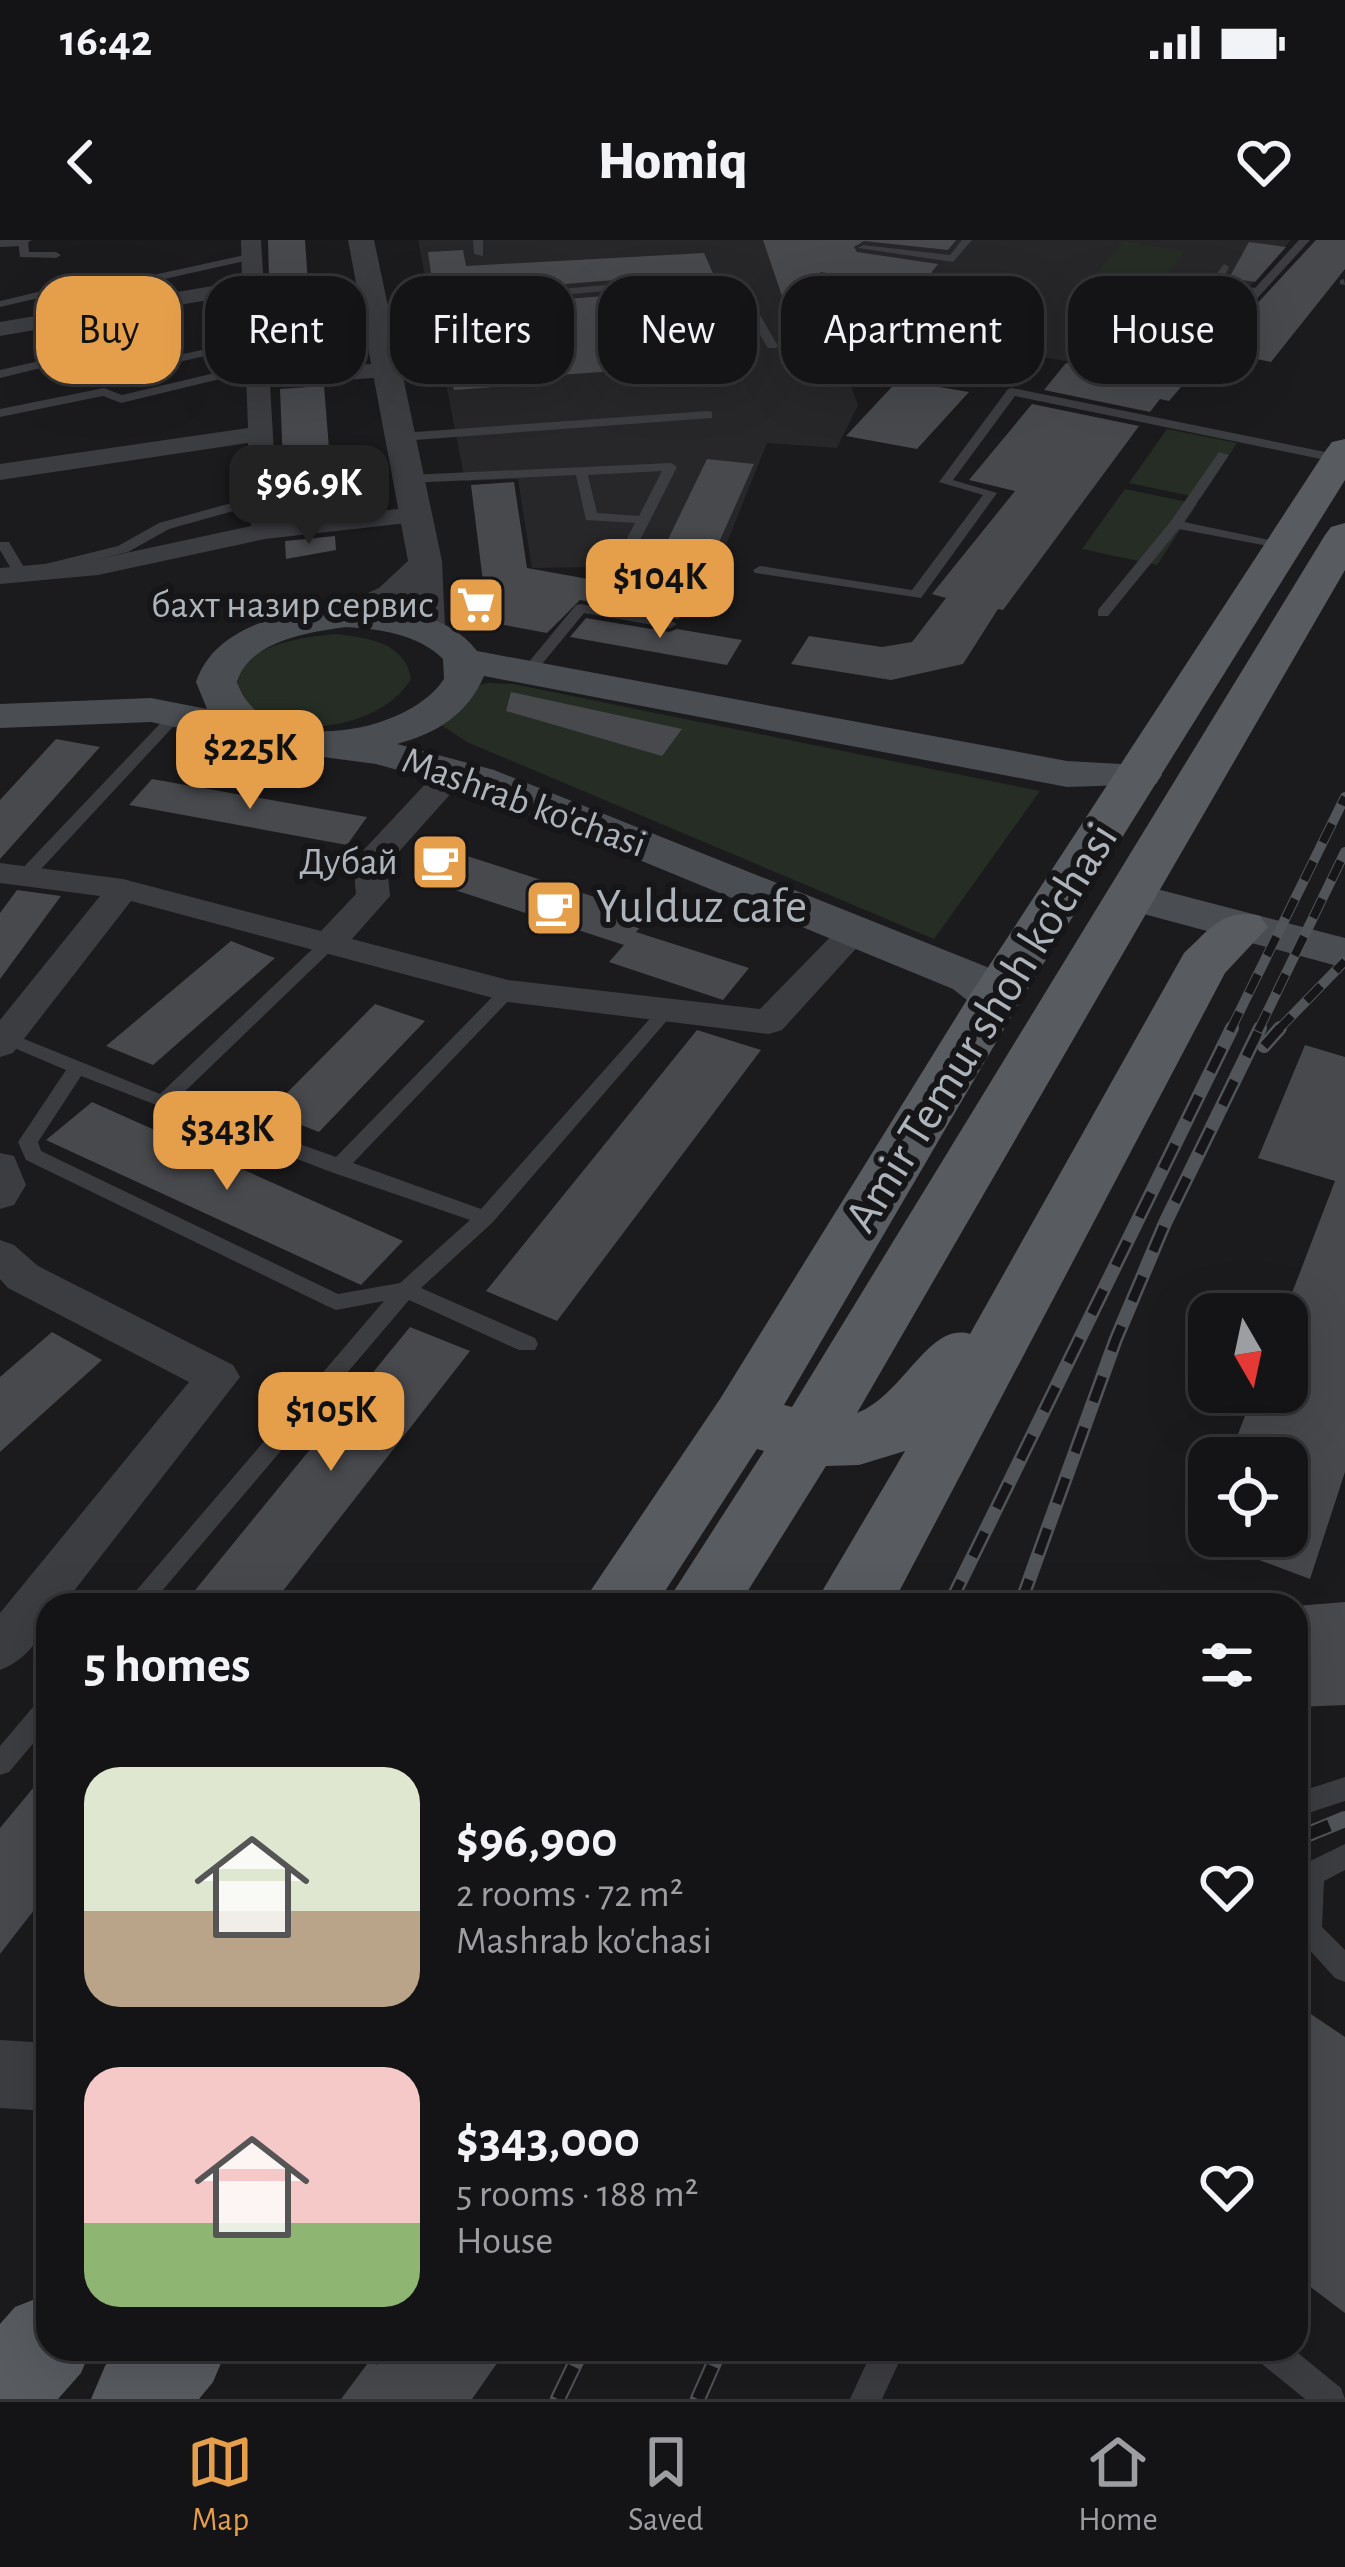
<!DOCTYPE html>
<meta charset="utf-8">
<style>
:root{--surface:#141416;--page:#212123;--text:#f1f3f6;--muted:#9d9ea1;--line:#333335;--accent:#e59f4b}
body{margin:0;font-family:"Alegreya Sans",sans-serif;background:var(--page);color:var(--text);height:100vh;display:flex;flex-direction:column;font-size:45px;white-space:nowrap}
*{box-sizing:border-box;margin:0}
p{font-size:39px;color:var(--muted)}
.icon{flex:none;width:66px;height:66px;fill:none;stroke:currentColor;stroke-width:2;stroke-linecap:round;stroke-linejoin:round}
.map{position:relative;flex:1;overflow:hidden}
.panel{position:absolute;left:36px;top:1353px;width:1272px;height:768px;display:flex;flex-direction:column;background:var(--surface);border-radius:36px;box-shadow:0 12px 48px #0002,0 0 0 3px var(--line)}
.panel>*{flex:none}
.guide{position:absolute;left:36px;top:36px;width:1275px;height:108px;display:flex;gap:24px}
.needle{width:78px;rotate:171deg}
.controls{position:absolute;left:1188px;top:1053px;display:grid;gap:24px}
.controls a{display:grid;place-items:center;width:120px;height:120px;border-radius:24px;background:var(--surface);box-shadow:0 12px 48px #0002,0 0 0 3px var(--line);font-size:60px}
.price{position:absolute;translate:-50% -102px;padding:0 27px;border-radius:24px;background:var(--accent);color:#111;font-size:39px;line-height:78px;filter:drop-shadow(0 3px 6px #0008)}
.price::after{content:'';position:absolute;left:50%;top:72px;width:36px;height:27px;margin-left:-18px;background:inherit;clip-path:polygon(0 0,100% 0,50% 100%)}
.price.current{background:#222;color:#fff}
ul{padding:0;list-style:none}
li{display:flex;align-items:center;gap:36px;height:300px;padding:0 48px}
li span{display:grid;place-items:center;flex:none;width:336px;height:240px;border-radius:36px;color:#555}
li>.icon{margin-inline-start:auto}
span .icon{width:144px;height:144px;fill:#fffc;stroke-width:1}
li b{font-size:51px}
h2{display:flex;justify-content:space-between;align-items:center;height:144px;padding:0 48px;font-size:51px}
.pill{padding:0 42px;border-radius:36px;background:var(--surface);box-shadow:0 12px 48px #0002,0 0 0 3px var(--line);font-size:42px;line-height:108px}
.pill.current{background:var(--accent);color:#111}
.status{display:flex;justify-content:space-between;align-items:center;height:84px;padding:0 60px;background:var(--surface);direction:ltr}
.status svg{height:33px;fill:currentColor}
header{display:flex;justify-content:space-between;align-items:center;height:156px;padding:0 48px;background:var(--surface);font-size:54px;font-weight:800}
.tab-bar{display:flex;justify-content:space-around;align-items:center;height:168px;border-top:3px solid var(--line);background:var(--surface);font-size:33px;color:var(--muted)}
.tab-bar a{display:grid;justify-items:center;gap:6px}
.tab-bar .current{color:var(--accent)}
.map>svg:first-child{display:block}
.built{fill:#27272a}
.green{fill:#252d25}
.building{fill:#48494d}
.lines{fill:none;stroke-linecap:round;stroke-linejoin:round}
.service{fill:#3c3d41;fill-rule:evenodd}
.minor{fill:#3c3d41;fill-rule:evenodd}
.tertiary{fill:#3c3d41;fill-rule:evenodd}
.secondary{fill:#4a4d51;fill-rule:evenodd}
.primary{fill:#585b60;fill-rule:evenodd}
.rail-far2-casing{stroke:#515458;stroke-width:10}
.rail-far1-casing{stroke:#515458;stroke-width:14}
.rail-casing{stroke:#515458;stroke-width:16}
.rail-far2{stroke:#161618;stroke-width:8;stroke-dasharray:21;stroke-linecap:butt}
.rail-far1{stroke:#161618;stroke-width:9;stroke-dasharray:27;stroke-linecap:butt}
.rail{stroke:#161618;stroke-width:12;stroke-dasharray:36;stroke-linecap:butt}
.labels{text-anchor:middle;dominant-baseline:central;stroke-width:12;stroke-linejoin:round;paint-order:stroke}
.far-poi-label{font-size:39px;fill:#aeb4bb;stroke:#161618;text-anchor:end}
.far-street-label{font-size:39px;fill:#aeb4bb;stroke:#161618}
.poi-label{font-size:48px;fill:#aeb4bb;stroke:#161618;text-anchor:start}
.street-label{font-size:48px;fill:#aeb4bb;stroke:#161618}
</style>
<div class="status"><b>16:42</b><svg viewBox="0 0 49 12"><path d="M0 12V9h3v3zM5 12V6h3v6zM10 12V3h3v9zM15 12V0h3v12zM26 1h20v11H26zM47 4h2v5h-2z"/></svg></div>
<header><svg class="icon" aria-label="back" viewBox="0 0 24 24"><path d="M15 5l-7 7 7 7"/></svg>Homiq<svg class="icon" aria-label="heart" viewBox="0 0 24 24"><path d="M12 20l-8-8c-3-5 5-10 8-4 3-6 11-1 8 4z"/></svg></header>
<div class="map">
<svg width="1345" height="2159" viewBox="0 0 1345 2159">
<rect width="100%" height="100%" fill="#1b1b1d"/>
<g class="built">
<path d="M418 0H792L804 19 858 165 837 208 767 203 718 325 532 328 518 239 465 241Z"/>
<path d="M807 0H1291L1166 140 1005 110 1015 98 831 58Z"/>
</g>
<g class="green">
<path d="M1123 1 1185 11 1156 50 1092 39Z"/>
<path d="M1167 189 1237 203 1201 258 1129 243Z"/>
<path d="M1125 249 1197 264 1157 325 1082 309Z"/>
<path d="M336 394C368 398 405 402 411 439 384 485 297 502 252 470 244 464 239 456 238 447 234 404 307 397 336 394Z"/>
<path d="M488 443 513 444 1040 551 934 699 467 502 441 485 470 447Z"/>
</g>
<g class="building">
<path d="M268 0H305L310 72 270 76Z"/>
<path d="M763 0H956L948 10 864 1 854 7 857 12 938 24 921 46 820 32 830 57 783 59Z"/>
<path d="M1316 0H1345V29L1271 122 1214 110Z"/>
<path d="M1249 2 1286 7 1255 42 1229 38Z"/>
<path d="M463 10 466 26 704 13 715 38 687 34 434 55 428 12Z"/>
<path d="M687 49 725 58 755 121 517 138 519 145 454 150 437 70Z"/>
<path d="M1161 87 1222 99 1169 161 1160 159 1150 172 1044 150 1066 123 1095 129 1119 104 1140 109Z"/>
<path d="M329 94 334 122 294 125 290 97Z"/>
<path d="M930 106 973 115 939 147 969 152 917 209 846 196Z"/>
<path d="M324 146 334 271 285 277 280 149Z"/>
<path d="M1032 164 1139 186 1003 370 998 369 963 424 891 440 791 424 809 396 882 407 912 402 946 358 932 354 1015 251 969 240Z"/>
<path d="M707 219 754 224 695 356 678 379 580 360 547 393 488 382 471 245 514 242 527 328 644 349Z"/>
<path d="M335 296 336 310 286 319 285 301Z"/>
<path d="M586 378 669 392 677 389 742 400 727 425 570 397Z"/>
<path d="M511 452 682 489 662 516 506 471Z"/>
<path d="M56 499 100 507 0 619V560Z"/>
<path d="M152 539 367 577 347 605 129 565Z"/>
<path d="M442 608 651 675 636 692 749 728 723 760 609 722 624 705 412 636Z"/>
<path d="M17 650 61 656 0 739V673Z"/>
<path d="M231 701 275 718 153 825 106 806Z"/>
<path d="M375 764 425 781 319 892 268 872Z"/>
<path d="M697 790 761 810 557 1081 486 1051Z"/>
<path d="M1305 805 1345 817V1232L1310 1339 1203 1299 1287 1296V1218H1229L1254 1152H1287V1066L1335 941 1258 918Z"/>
<path d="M92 862 403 1001 361 1045 46 900Z"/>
<path d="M410 1087 470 1111 272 1365H183Z"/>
<path d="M52 1092 102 1120 0 1212V1137Z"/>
<path d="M1345 1362V1465L1296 1467V1366Z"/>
<path d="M48 1530V1652L0 1714V1588Z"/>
<path d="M1296 1764 1345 1797V2073L1296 2036Z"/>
<path d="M388 2109H507L472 2159H341L371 2119 377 2125Z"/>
</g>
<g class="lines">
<g class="service">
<path d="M18 0H28L29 12H56L61 15 56 18 20 17Z"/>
<path d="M473 0H483V16L474 14Z"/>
<path d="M962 0H972L953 22 858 8 863 5 950 15Z"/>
<path d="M1299 0H1310L1253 63 1243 61 1250 53 1210 43 1224 24 1229 27 1222 41 1255 48Z"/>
<path d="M254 13 258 18 124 48 112 41 0 67V61L114 34 126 41Z"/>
<path d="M687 38C745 42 751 59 778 106L776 108H768C743 67 740 48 687 44L376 71 370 68 376 65Z"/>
<path d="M1344 39 1345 45 1340 44V40Z"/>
<path d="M257 98 263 101 261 103 122 135 86 117 0 138V130L87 110 123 127Z"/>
<path d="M257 123 263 127 261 129 121 163 103 156 0 177V169L104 148 122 155Z"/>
<path d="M1012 148 1340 215 1345 221 1340 223 1015 156 953 240 997 253 921 358 755 333 753 330 760 326 912 350 983 255 939 242 1008 149Z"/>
<path d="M708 171 712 172V178L401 201 395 197 401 193Z"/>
<path d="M1219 212 1229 215 1184 282 1289 304V310L1179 289 1108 376H1098V370L1171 281Z"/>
<path d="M671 223 677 227 636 308 629 312 622 308 635 283 586 280 576 235 409 243 403 239 409 235ZM662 231 639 276 597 273 588 235Z"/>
<path d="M264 254 269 255V261L169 289 128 312 21 338 16 337 0 310V302H9L25 329 118 306 159 283Z"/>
<path d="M581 364 670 380 677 384 670 388 584 373 533 435H523V429L576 365Z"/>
<path d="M178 468 186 473 183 476 30 641H18V633L173 470Z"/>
<path d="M330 697 339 702 336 706 176 860 336 917 502 747H514V755L353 923 481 969 662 765 668 763 677 769 492 983 421 1048 535 1098 538 1104 535 1110H519L409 1060 150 1365H124L384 1061 336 1070 329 1067 26 920 18 902 66 830 0 802V794H12L160 854 324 698ZM81 836 331 932 470 980 400 1043 338 1054 41 911 38 902Z"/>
<path d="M48 1457V1486L9 1532 0 1535V1506L39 1460Z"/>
<path d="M1345 1537V1561L1296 1577V1553Z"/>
<path d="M1345 1604V1630L1324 1641 1322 1687 1345 1710V1742L1335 1738 1296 1695 1298 1634 1302 1625Z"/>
<path d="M873 2109H905L882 2159H850Z"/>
<path d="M1252 2109H1293L1341 2148 1345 2159H1305L1257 2120Z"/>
</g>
<g class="minor">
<path d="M0 0H32L22 6 0 7Z"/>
<path d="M241 0H261L266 81 353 73 376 61 387 68 359 86 267 95 269 131 387 123 399 130 387 137 270 145 278 282 416 267 429 275 425 281 265 299 98 335 0 344V328L98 319 251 286 248 203 0 240V224L248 188 243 54 0 96V82L242 41Z"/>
<path d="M455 522 471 531 387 625 390 656 352 699 508 740 760 769 843 684H867L872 691 782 790 769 794 508 762 131 661 13 813 0 817V780L100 656 0 643V623L123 639 321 691 356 654 353 623 358 616 444 524Z"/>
<path d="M0 913 14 916 26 945 14 965 0 969Z"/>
<path d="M0 1000 14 1005 38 1026 233 1125 240 1137 63 1365H48C48 1393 27 1420 0 1430V1373L189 1142 8 1048 0 1039Z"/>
</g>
<g class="tertiary">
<path d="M348 0H374L442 321 445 389 440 396H416L411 389 410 357 358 382H334L329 375 334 368 379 348 408 321Z"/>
<path d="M0 1800 48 1803V1871L0 1868Z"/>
</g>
<g class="secondary">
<path d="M346 363C390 367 449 373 477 411L1067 521 1156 526 1162 535 1156 544 1067 547 484 436C467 475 437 493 397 504L494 530 987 727 1019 758 1012 769C985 776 973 765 953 749L464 548 376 524 300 514 151 482 0 488V464L151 458 207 469 196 442C216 383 291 372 346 363ZM346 387C380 389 418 394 443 419L444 439C407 496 262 519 237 442 249 401 309 392 346 387Z"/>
<path d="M1130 642 1345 698V728L1114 666 1107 656 1114 646Z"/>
</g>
<g class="primary">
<path d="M1345 199V240L1022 758 784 1165 792 1167 1325 295 1331 287 1345 283V330L857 1173C904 1155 929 1081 970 1094L1184 713C1209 690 1224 667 1260 676L1268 687 1225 733 892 1365H814L905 1211 859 1225 826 1226 739 1365H665L764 1211 757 1209 656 1365H581L720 1159 968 758 1326 210 1332 202Z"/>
<path d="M48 2054V2109H91L81 2133 58 2159H0V2084L15 2067Z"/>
<path d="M119 2109H227L213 2142 199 2159H91L105 2126Z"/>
</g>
<defs>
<g id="rail-far2">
<path d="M1230 791 1345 557"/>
<path d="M1258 791 1345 612"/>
<path d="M1277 791 1345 721"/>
</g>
<g id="rail-far1">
<path d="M1264 806 1280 788"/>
<path d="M949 1365 1232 788"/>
<path d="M1020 1365 1116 1099 1165 983 1260 788"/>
</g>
<g id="rail">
<path d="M1296 1599 1345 1579"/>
<path d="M558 2159 582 2109"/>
<path d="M698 2159 720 2109"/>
</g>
</defs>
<use href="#rail-far2" class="rail-far2-casing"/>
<use href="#rail-far1" class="rail-far1-casing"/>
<use href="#rail" class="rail-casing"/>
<use href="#rail-far2" class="rail-far2"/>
<use href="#rail-far1" class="rail-far1"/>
<use href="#rail" class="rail"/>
</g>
<defs>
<symbol id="supermarket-square" viewBox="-11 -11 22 22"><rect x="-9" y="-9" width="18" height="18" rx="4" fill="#e59f4b" stroke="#161618"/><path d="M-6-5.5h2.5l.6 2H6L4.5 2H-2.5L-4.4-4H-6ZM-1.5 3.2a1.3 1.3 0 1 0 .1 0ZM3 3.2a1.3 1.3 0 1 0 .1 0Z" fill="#fff"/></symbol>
<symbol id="cafe-square" viewBox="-11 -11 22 22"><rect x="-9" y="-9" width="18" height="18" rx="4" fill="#e59f4b" stroke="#161618"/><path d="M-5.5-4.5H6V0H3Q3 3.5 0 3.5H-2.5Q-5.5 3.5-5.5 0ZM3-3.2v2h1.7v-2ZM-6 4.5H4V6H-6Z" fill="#fff"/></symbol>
</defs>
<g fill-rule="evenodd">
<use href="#supermarket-square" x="443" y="332" width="66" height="66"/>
<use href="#cafe-square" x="407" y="589" width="66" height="66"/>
<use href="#cafe-square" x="521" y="635" width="66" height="66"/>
</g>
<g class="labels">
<g class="far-poi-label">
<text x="434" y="365">бахт назир сервис</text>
<text x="398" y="622">Дубай</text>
</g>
<g class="far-street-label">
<text transform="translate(524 563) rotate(20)">Mashrab ko'chasi</text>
</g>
<g class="poi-label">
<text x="596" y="668">Yulduz cafe</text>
</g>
<g class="street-label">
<text transform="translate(982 788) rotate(-58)">Amir Temur shoh ko'chasi</text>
</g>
</g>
</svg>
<div class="controls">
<a><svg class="needle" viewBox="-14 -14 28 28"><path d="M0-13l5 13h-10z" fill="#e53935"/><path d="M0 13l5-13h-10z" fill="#9d9ea1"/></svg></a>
<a><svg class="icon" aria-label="locate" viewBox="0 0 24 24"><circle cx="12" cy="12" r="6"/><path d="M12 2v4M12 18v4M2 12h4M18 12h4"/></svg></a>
</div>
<b class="price current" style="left:309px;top:307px">$96.9K</b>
<b class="price" style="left:660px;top:401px">$104K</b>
<b class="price" style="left:250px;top:572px">$225K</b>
<b class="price" style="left:227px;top:953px">$343K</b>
<b class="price" style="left:331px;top:1234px">$105K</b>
<div class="guide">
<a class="pill current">Buy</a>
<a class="pill">Rent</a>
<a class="pill">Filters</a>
<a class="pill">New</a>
<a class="pill">Apartment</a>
<a class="pill">House</a>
</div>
<section class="panel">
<h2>5 homes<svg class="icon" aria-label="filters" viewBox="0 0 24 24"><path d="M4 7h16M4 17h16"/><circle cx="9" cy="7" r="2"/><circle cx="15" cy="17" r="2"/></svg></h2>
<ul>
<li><span style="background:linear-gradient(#dfe7d0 60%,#b9a48a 0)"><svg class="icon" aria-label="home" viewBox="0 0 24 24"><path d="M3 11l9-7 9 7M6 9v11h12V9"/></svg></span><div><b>$96,900</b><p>2 rooms · 72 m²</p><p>Mashrab ko'chasi</p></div><svg class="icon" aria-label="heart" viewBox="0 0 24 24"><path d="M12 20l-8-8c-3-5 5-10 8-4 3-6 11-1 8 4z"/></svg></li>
<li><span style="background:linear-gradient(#f6c9c9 65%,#8fb573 0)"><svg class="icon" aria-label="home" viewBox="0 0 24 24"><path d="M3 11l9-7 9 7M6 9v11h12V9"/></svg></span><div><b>$343,000</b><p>5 rooms · 188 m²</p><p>House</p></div><svg class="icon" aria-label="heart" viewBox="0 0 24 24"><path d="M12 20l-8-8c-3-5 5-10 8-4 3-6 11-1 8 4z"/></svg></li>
</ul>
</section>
</div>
<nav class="tab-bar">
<a class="current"><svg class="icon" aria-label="map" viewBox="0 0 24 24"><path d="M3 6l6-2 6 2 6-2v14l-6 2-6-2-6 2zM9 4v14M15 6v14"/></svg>Map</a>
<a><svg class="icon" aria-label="saved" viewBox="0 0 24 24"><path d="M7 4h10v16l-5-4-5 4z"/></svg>Saved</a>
<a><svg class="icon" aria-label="home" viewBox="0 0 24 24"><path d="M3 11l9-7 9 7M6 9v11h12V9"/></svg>Home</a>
</nav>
